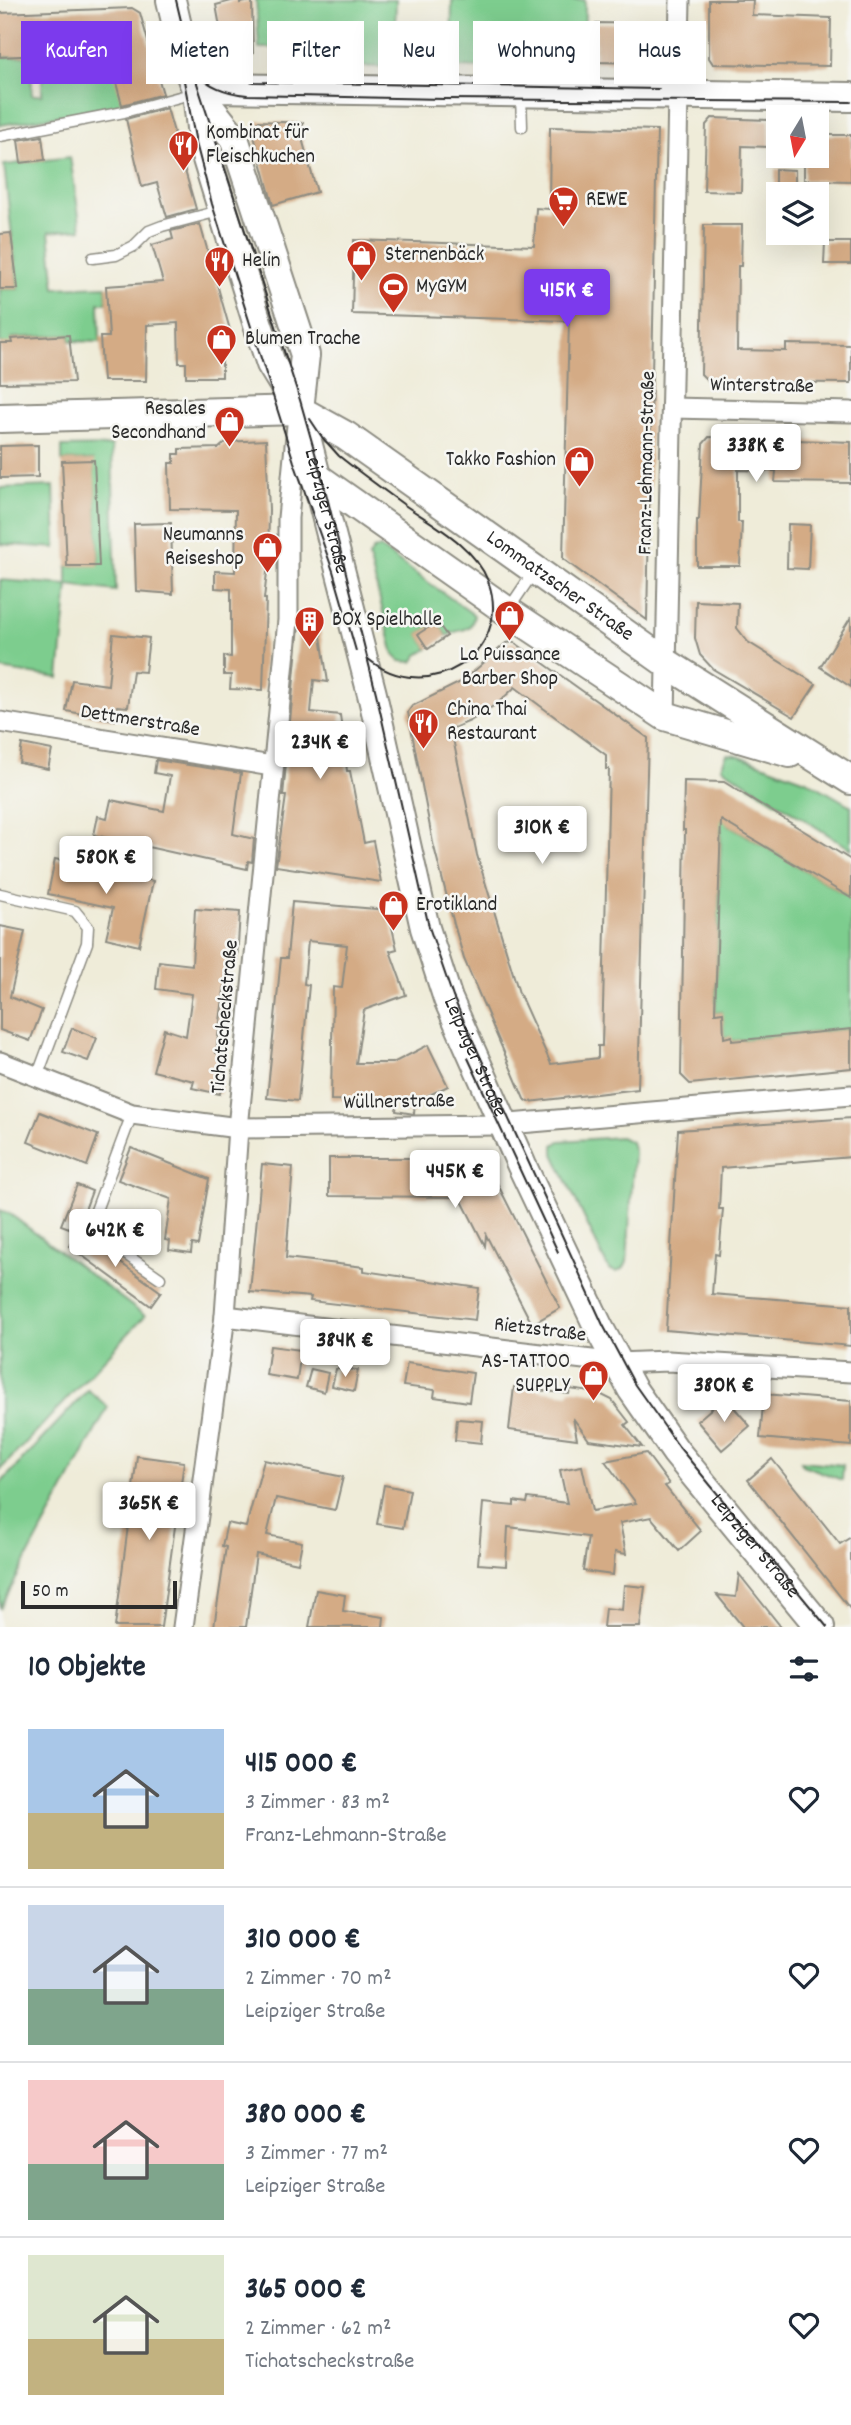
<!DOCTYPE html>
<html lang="de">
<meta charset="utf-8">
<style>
:root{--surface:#fff;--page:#f2f2f3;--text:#1f2937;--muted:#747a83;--line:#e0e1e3;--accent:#7c3aed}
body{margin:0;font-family:Dekko,sans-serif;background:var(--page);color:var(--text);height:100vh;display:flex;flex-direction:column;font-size:26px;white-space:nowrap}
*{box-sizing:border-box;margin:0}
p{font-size:23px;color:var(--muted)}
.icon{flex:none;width:38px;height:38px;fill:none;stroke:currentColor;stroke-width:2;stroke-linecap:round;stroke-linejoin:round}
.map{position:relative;height:1627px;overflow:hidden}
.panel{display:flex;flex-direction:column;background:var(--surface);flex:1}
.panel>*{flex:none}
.hud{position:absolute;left:21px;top:21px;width:810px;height:63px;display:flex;gap:14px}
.needle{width:46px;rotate:190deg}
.tools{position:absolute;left:766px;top:105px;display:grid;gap:14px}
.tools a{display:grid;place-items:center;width:63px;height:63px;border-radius:0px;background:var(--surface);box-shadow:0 7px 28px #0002;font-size:35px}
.scale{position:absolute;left:21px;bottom:18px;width:156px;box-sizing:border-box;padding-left:7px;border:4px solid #2b2b2b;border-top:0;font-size:19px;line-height:24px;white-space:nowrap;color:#2b2b2b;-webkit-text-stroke:5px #f6f6f2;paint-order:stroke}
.price{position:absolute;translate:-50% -60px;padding:0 16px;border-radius:7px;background:#fff;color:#222;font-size:23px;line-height:46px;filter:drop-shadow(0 2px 4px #0008)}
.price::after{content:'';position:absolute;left:50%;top:42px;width:21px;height:16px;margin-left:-10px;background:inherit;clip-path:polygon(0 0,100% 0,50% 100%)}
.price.on{background:var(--accent);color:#fff}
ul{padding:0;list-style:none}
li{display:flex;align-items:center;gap:21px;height:175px;padding:0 28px}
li+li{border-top:2px solid var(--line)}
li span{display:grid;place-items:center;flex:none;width:196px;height:140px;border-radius:0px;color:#555}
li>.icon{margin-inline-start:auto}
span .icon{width:84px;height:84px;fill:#fffc;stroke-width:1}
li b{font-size:30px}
h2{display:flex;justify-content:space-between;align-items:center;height:84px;padding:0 28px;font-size:30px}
.chip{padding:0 24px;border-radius:0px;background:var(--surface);box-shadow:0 7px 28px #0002;font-size:24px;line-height:63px}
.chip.on{background:var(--accent);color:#fff}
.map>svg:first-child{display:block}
.green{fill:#7dcd8e;stroke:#547c5c;stroke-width:2}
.building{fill:#d4ab85;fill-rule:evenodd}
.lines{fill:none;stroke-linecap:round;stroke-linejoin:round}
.lane-casing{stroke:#8d8c82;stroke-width:13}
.street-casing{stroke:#8d8c82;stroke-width:23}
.secondary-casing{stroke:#8d8c82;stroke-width:32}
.lane{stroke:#fff;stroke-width:10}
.street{stroke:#fff;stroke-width:19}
.secondary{stroke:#fff;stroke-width:28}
.tram{stroke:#2b2b2b;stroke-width:2}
.labels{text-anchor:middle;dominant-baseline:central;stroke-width:5;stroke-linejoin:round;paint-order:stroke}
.poi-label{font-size:21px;fill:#2b2b2b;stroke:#f6f6f2;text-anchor:start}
.street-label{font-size:21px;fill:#2b2b2b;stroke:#f6f6f2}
</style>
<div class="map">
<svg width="851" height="1627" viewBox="0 0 851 1627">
<rect width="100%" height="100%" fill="#f6f6f2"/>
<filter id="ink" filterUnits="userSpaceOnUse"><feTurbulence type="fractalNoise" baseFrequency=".0143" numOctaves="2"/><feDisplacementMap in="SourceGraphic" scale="14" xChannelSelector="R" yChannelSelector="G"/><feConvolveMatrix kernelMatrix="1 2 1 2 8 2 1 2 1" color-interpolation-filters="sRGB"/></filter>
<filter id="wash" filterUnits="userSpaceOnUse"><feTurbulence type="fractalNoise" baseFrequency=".00686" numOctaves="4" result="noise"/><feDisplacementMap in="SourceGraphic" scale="28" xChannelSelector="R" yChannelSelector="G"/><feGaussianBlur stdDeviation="1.57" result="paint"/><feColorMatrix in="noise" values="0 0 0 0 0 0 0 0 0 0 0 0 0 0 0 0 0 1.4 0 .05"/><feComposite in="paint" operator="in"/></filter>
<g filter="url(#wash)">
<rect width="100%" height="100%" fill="#efecd9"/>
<g class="green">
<path d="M256 0H396L394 67 275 65 274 48H259Z"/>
<path d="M452 0H585L584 70 451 67Z"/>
<path d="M105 44V49L110 50 123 106 0 125V57L31 56 32 95H42V53L72 51 73 47Z"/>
<path d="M70 157 81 229 49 232 55 288 106 286 107 303H99L100 342 70 341 69 335 12 338V345L0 343V289H18L4 165Z"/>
<path d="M112 446 116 591 68 585 59 678 0 669V580L67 585V566L99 565 93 460 62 461V447Z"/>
<path d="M54 486 56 548 0 544V488Z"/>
<path d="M380 548 474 615C471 635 462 626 447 636L437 622 419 634 428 649 418 655 413 662 400 661 394 655 369 557 373 550Z"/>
<path d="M727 754 737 755 806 780 851 806V849L721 767Z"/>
<path d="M716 812 729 825 851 898V1029L733 1041 730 1037 724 1038 722 1012 715 1013 721 830 715 824Z"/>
<path d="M620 1137 631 1142 634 1152 627 1262 624 1268 617 1272 610 1270 606 1264 554 1154V1145L560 1141Z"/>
<path d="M0 1210 10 1214 145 1316 0 1470Z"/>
<path d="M88 1390 108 1407 0 1609V1484Z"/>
<path d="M801 1461 843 1465 842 1480 803 1465Z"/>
</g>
<g id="blocks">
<g class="building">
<path d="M235 0H240V3L252 1 253 53 224 59 215 28 220 27 216 5Z"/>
<path d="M709 0H753L752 15 831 18 830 66 713 64 709 58Z"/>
<path d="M132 8 140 13 163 94 122 105 107 49 93 45 73 47V51L42 53V55L0 57V13Z"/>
<path d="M596 23 648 24V58L643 63 595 62Z"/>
<path d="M167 108 196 209 167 217 157 183 142 187 126 119Z"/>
<path d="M712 118 769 120 770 147 742 146 741 192 704 191 706 125Z"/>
<path d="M259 121 303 123V142L317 192 273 205 252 129Z"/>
<path d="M550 127 657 130 647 620 563 559 569 321 352 314 354 240 534 246 536 208 549 209Z"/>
<path d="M817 135H851V181L804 180V156H817Z"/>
<path d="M42 136 45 160 21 163 18 140Z"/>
<path d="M775 169 795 170V194H775Z"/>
<path d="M200 224 232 337H222V377H186V363H179L178 323 147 325 146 381H103L100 337H109L106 286 163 282 152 245 173 239 171 231Z"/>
<path d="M704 225H742L741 266H738L737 350 786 351V344L851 345V383L709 382 701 374Z"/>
<path d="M11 233 18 289H0V234Z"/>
<path d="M825 242H851V264H824Z"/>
<path d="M69 335 74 382 0 383V343H12L11 339Z"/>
<path d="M709 437 851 442V483L775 482 776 471 738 470V522H742L740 566H697V520H699L703 444Z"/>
<path d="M266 440 269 510 268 563 264 599H266L263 690 230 689 231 675H224V656L231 657V589L215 588V571L235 572 236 510 170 509 169 463H174V454H179V449L219 448 226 442Z"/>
<path d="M38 445V477L0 478V446Z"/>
<path d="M94 460 99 566H67L62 461Z"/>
<path d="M171 523 173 594 136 591 134 524Z"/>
<path d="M788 524 810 525 808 569 787 568Z"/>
<path d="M696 601 738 603 737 628 748 642 816 684 794 717 713 669 700 655 695 638Z"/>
<path d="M300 615 318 617 328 682 314 680 311 712 340 715 347 771H350L364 843 373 841 381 882 276 866 286 796H283Z"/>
<path d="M851 617V687L820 667Z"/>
<path d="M437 622 447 636 428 649 418 634Z"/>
<path d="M113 634 149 638 145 672 133 671 128 707 117 706 115 720 66 711 72 680 108 685Z"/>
<path d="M514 642 648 738 638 1089 529 1102 524 1099 464 959 454 924 433 843 408 712 412 706 463 681 506 643ZM515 687 606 755V769H609L602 1046H598V1058L551 1064 519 993 477 855 451 729 470 721 498 703Z"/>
<path d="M22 744 52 750 48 769 19 763Z"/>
<path d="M156 760 241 773 233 834 254 839 252 862 248 861 247 869 94 835 98 816 107 818 111 800 164 811 170 776 154 773Z"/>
<path d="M684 781 724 782 851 860V898L721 820 715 1013 723 1012 724 1038 732 1036V1041L851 1029V1068L690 1084 681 1075 685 830H683Z"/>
<path d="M55 859 153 881 139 946 106 938 113 908 48 894Z"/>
<path d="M292 902 388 910 397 949 390 951 406 995 364 1010 356 1063H393L428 1045 448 1086 415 1102 414 1114 396 1111 397 1101 331 1100 333 987 342 988 347 945 308 941 304 984 309 985 298 1101 267 1098 281 958H287Z"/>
<path d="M195 909 240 912 237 960 228 959 216 1053 226 1055 220 1094 192 1088 194 1081 153 1071 164 1029 186 1036 192 994 156 989 159 961 192 965Z"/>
<path d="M0 926 25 931 10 997 42 1010 30 1041 0 1030Z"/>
<path d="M72 1028 97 1038 88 1061 63 1052Z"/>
<path d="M40 1112 98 1135 87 1166 28 1142Z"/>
<path d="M851 1118V1157L721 1168 719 1209H723L719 1255 715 1254 712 1294 851 1305V1346L666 1330 678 1130Z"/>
<path d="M131 1148 209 1179 198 1245 192 1244 191 1253 169 1250 170 1241 165 1240 171 1199 118 1180Z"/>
<path d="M329 1158H430L480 1160 487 1163 560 1308 532 1324 486 1235 485 1246 460 1197 329 1196Z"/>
<path d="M262 1164 293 1167 286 1258 364 1267V1271L479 1288 475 1320 310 1301 311 1297 250 1292Z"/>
<path d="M77 1185 92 1191 77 1231 61 1225Z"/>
<path d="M79 1233 161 1292 151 1306 69 1246Z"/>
<path d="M270 1346 301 1350 297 1380 266 1375Z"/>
<path d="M407 1363 473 1373 469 1402 434 1397 435 1390 403 1386Z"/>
<path d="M311 1369 328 1373 324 1392 306 1387Z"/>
<path d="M336 1369 358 1370 354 1391 332 1386Z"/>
<path d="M514 1387 569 1394 570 1389 598 1393 612 1400 629 1422 625 1425 642 1447 589 1440 573 1418 577 1439 509 1430Z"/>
<path d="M764 1394 851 1401V1446L760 1438Z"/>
<path d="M725 1397 750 1426 722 1450 697 1421Z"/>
<path d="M457 1419 483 1421 481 1443 455 1440Z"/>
<path d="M646 1453 669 1484 665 1486 701 1531 679 1551 651 1517 620 1523 626 1554 615 1552 613 1575 583 1571 588 1537 508 1527 506 1566 478 1564 483 1503 514 1506V1501L527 1503 528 1498 567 1503 560 1470 582 1466 592 1511 636 1503 605 1461Z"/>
<path d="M137 1456 184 1462 161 1627H115Z"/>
<path d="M772 1459 840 1544 851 1537V1610L748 1480Z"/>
<path d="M264 1460 343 1477 335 1510 276 1498 267 1535 302 1542 298 1563 256 1554 246 1627H214L226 1547 222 1546 227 1523 246 1527Z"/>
<path d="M384 1485 410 1490 403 1528 377 1524Z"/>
<path d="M739 1574 758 1598 781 1627H743L717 1595 736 1597Z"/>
<path d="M624 1585 645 1587 640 1627H603L605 1608 622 1610Z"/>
<path d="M316 1590 345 1595 343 1611 384 1617 383 1627H309Z"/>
</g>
</g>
</g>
<g filter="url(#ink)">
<use href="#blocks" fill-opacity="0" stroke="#8d8c82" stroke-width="2"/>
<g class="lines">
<defs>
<g id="lane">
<path d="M521 94 522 127"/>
<path d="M0 136 124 112 194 93"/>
<path d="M93 258 116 255 134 246 149 231 162 226 219 211"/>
<path d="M508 610 533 573"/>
<path d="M0 894 75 911 88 927 87 943 37 1077"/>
<path d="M132 1114 89 1229 160 1278"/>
</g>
<g id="street">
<path d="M672 408 851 412"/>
<path d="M665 716 680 0"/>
<path d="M0 722 272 766"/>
<path d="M0 1062 132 1114 238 1128 497 1125 851 1095"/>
<path d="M225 1316 617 1363 668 1361 851 1372"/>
<path d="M183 1627 225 1316 238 1128 288 620V518L297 425"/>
</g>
<g id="secondary">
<path id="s1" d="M171 0 184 56 197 92 203 146 258 325 271 364 299 410 372 694 425 928 448 999 522 1166 599 1328 632 1389 676 1452 820 1627"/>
<path d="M197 92 215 88 851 97"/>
<path d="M197 92 234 138 305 355 299 410"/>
<path id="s2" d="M0 418 299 410 346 436 668 664 851 780"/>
<path d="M315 476 507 611 665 716 790 753"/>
</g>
</defs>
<use href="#lane" class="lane-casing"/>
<use href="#street" class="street-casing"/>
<use href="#secondary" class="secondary-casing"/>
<use href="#lane" class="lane"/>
<use href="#street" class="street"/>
<use href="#secondary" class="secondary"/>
<g class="tram">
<path d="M176 0 193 71 300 400 323 481 376 693 429 927 453 997 603 1325 635 1385 679 1447 827 1627"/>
<path d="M190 44C202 70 229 78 255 82L659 89"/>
<path d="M179 55 196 143 212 204 294 462 333 571 356 651"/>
<path d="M193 71C209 86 225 93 247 95L444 99 851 102"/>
<path d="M310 419 322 437 339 456C359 472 381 488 403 504 432 524 474 545 488 581 515 654 426 708 367 658"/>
<path d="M468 1058 558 1252"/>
</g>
</g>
</g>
<defs>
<symbol id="restaurant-pin" viewBox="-11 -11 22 30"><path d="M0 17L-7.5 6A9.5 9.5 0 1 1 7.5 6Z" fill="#c8321e" stroke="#f6f6f2"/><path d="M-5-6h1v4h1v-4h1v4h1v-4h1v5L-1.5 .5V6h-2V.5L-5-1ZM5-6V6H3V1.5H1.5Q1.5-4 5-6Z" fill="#fff"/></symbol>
<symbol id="supermarket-pin" viewBox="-11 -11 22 30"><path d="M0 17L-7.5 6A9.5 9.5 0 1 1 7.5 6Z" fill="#c8321e" stroke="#f6f6f2"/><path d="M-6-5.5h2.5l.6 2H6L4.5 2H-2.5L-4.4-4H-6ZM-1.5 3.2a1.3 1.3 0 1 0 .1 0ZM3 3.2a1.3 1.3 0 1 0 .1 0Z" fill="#fff"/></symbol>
<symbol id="shop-pin" viewBox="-11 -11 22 30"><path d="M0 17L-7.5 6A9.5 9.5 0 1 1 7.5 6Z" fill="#c8321e" stroke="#f6f6f2"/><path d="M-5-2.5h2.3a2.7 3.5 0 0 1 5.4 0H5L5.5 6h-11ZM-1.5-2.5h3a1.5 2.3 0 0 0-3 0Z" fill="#fff"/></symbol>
<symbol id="stadium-pin" viewBox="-11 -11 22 30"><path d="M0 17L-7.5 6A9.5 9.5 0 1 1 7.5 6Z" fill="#c8321e" stroke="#f6f6f2"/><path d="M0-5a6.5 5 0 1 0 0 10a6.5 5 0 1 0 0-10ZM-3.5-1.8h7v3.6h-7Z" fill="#fff"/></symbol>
<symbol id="building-pin" viewBox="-11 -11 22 30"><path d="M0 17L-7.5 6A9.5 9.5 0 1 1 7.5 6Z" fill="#c8321e" stroke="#f6f6f2"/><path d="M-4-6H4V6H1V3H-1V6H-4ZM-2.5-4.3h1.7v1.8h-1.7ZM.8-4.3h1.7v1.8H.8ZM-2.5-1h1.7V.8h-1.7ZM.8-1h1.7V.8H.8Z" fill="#fff"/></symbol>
</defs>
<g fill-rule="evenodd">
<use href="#restaurant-pin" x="166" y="128" width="35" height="47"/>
<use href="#supermarket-pin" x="546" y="184" width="35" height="47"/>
<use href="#shop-pin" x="344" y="238" width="35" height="47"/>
<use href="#restaurant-pin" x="202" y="244" width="35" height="47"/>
<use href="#stadium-pin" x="376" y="270" width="35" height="47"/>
<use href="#shop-pin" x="204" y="322" width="35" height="47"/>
<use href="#shop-pin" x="212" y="404" width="35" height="47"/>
<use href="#shop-pin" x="562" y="444" width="35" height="47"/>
<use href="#shop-pin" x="250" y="530" width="35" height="47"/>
<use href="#shop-pin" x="492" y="598" width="35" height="47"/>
<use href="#building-pin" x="292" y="604" width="35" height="47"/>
<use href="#restaurant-pin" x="406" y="706" width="35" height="47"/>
<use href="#shop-pin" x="376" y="888" width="35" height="47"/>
<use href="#shop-pin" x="576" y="1358" width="35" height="47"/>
</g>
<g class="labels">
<g class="poi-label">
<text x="206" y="134">Kombinat für<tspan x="206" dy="24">Fleischkuchen</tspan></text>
<text x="586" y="201">REWE</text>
<text x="385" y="256">Sternenbäck</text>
<text x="242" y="262">Helin</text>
<text x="416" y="288">MyGYM</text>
<text x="245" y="340">Blumen Trache</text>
<text x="206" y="410" text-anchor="end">Resales<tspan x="206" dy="24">Secondhand</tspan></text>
<text x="556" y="461" text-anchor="end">Takko Fashion</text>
<text x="244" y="536" text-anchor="end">Neumanns<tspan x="244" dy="24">Reiseshop</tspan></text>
<text x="332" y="621">BOX Spielhalle</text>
<text x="510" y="656" text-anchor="middle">La Puissance<tspan x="510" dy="24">Barber Shop</tspan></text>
<text x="447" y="711">China Thai<tspan x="447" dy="24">Restaurant</tspan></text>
<text x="416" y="906">Erotikland</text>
<text x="570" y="1363" text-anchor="end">AS-TATTOO<tspan x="570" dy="24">SUPPLY</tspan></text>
</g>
<g class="street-label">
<text transform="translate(762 387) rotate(1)">Winterstraße</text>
<text transform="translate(648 463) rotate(-89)">Franz-Lehmann-Straße</text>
<text stroke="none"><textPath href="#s1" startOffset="537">Leipziger Straße</textPath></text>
<text stroke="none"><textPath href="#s2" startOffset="614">Lommatzscher Straße</textPath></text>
<text transform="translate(140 722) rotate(9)">Dettmerstraße</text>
<text transform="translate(226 1017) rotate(-85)">Tichatscheckstraße</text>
<text stroke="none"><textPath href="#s1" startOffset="1104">Leipziger Straße</textPath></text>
<text transform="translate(399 1103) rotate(-1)">Wüllnerstraße</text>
<text transform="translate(540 1331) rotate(7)">Rietzstraße</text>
<text stroke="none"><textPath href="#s1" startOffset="1671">Leipziger Straße</textPath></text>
</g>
</g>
</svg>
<div class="tools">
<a><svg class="needle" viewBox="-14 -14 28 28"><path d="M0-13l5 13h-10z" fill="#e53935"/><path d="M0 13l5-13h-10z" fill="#747a83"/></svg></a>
<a><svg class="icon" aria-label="layers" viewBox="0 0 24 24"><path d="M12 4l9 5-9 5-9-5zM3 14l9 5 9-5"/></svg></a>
</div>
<div class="scale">50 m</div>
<b class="price on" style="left:567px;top:329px">415K €</b>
<b class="price" style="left:756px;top:484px">338K €</b>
<b class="price" style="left:320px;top:781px">234K €</b>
<b class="price" style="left:542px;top:866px">310K €</b>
<b class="price" style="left:106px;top:896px">580K €</b>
<b class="price" style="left:455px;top:1210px">445K €</b>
<b class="price" style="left:115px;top:1269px">642K €</b>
<b class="price" style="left:345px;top:1379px">384K €</b>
<b class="price" style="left:724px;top:1424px">380K €</b>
<b class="price" style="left:149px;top:1542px">365K €</b>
<div class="hud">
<a class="chip on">Kaufen</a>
<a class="chip">Mieten</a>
<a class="chip">Filter</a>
<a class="chip">Neu</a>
<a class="chip">Wohnung</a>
<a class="chip">Haus</a>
</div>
</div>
<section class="panel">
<h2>10 Objekte<svg class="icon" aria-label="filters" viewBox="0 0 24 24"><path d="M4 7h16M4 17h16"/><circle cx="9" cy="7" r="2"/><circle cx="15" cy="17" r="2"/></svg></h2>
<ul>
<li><span style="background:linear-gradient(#a9c7e8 60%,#c2b280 0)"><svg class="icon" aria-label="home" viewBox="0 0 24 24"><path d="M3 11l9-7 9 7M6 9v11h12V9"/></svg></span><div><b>415 000 €</b><p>3 Zimmer · 83 m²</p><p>Franz-Lehmann-Straße</p></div><svg class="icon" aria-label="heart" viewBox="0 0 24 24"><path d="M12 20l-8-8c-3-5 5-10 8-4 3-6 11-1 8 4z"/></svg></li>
<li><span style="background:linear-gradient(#c9d6e8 60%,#7fa58c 0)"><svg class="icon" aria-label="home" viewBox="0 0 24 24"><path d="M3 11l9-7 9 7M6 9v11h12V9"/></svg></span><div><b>310 000 €</b><p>2 Zimmer · 70 m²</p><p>Leipziger Straße</p></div><svg class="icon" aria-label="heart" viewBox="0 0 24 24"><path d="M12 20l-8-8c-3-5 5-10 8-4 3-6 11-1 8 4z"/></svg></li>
<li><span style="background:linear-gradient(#f6c9c9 60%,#7fa58c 0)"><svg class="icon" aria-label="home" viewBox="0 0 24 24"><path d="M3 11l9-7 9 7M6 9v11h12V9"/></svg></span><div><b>380 000 €</b><p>3 Zimmer · 77 m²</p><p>Leipziger Straße</p></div><svg class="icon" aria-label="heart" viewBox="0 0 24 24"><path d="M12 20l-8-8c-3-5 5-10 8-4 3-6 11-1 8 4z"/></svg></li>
<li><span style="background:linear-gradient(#dfe7d0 60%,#c2b280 0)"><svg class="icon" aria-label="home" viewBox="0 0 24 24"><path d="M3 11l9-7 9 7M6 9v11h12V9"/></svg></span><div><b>365 000 €</b><p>2 Zimmer · 62 m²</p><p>Tichatscheckstraße</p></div><svg class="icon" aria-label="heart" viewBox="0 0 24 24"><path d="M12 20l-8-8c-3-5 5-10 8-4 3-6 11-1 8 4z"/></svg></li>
</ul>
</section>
